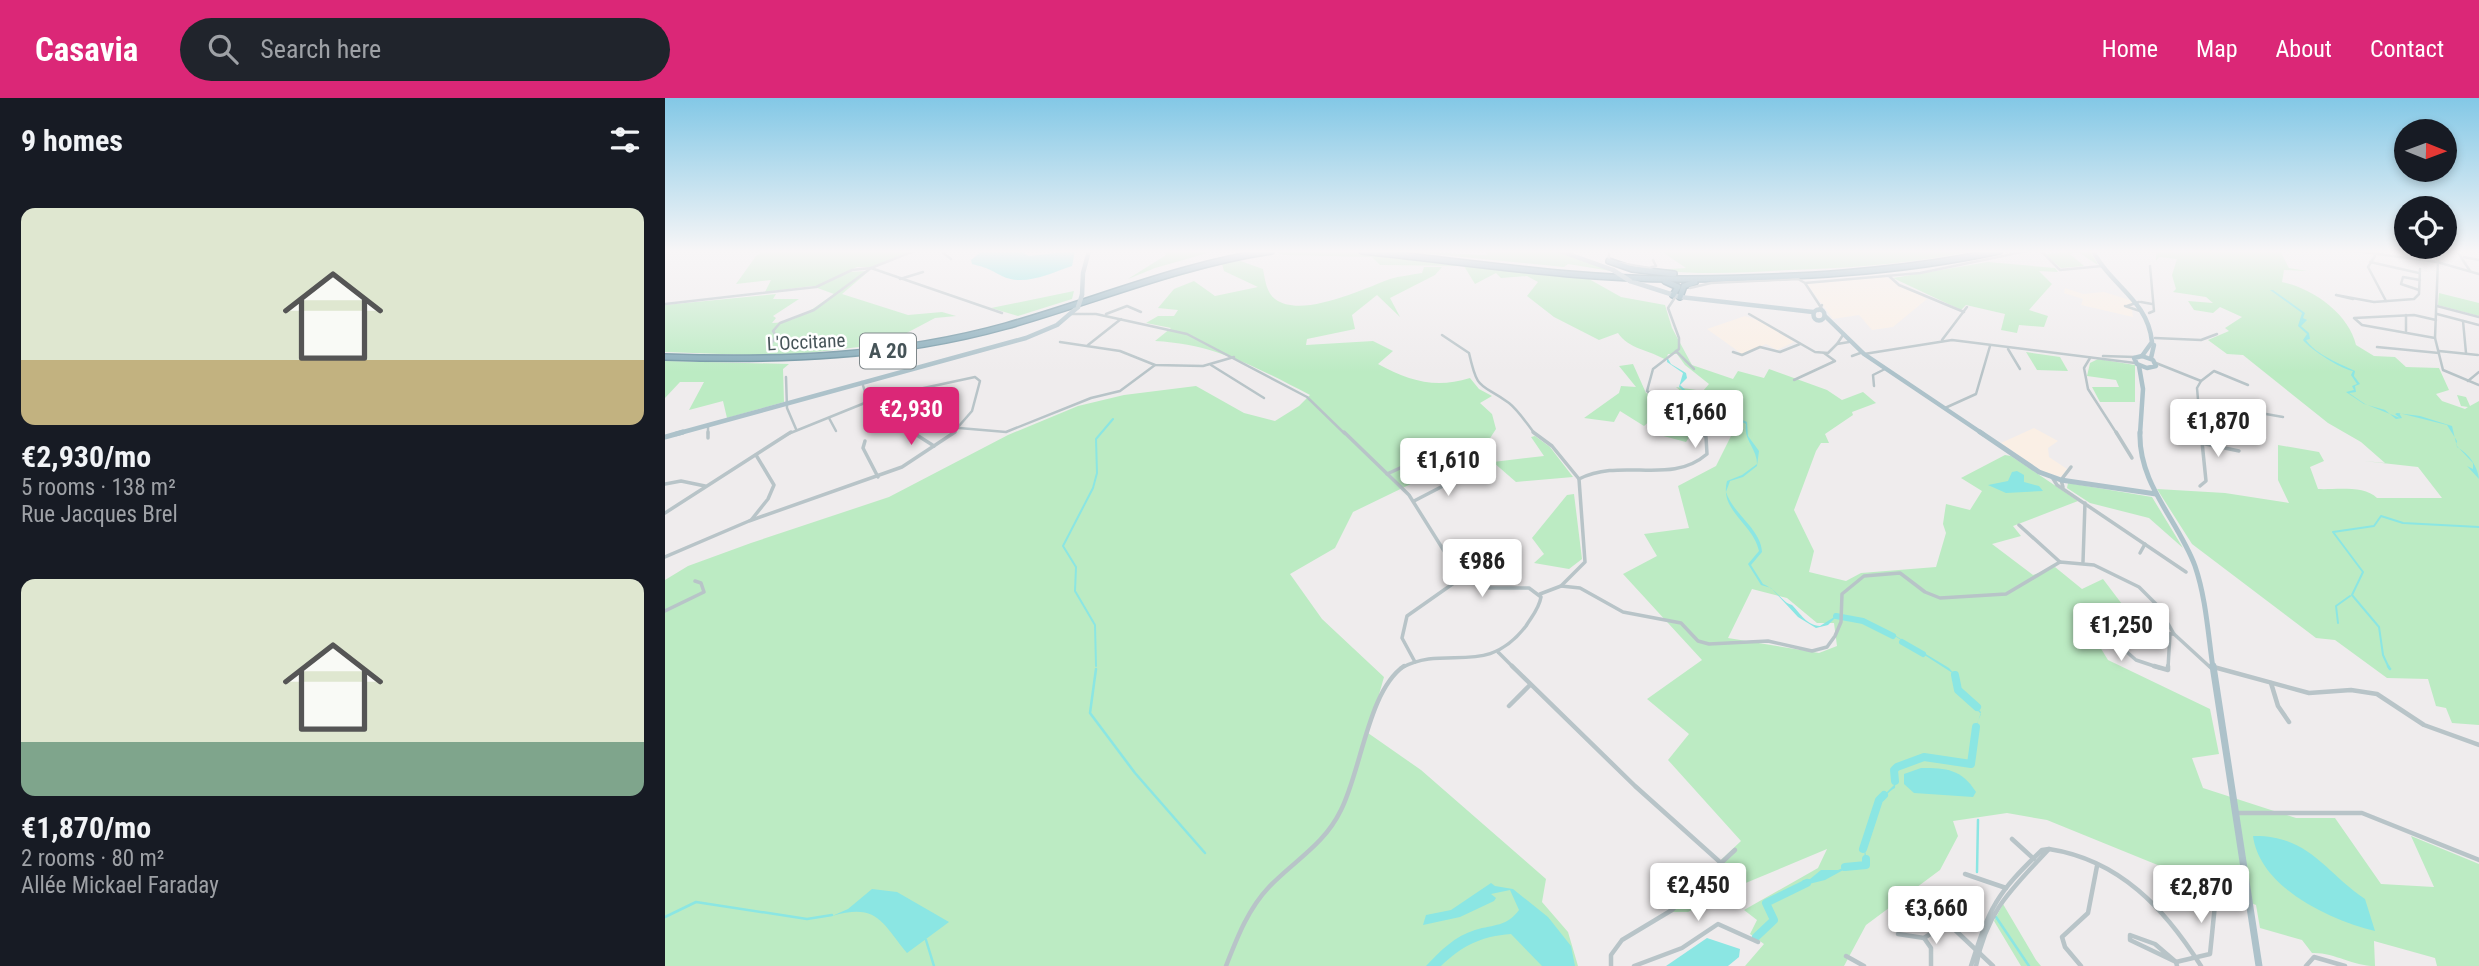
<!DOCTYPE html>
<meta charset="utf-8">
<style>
:root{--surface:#171b24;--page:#20242c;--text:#f1f3f6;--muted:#9ea1a6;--accent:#db2777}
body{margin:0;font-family:"Roboto Condensed",sans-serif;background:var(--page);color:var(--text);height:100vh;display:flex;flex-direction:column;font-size:26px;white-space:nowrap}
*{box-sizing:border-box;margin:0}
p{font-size:23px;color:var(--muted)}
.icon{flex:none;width:38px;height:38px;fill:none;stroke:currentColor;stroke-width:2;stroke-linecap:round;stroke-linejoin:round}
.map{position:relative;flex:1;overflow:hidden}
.panel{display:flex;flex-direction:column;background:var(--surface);width:665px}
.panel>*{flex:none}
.needle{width:46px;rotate:91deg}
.buttons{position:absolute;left:1729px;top:21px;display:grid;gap:14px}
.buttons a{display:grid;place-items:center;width:63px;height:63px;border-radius:50%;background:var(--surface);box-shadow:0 4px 10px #0003;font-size:35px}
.price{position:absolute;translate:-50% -60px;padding:0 16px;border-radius:7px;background:#fff;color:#222;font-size:23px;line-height:46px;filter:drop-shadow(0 2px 4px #0008)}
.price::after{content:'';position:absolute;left:50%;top:42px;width:21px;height:16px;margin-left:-10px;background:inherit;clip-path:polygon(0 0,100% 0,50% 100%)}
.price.active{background:var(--accent);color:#fff}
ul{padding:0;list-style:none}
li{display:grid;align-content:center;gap:14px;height:371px;padding:0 21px}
li span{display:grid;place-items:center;height:217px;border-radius:14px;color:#555}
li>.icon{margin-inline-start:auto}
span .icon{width:126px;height:126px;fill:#fffc;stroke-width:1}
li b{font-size:30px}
h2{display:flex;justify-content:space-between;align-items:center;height:84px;padding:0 21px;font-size:30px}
header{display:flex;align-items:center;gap:42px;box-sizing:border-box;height:98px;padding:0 35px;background:var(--accent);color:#fff}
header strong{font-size:33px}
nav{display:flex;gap:38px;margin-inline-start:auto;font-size:24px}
.search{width:490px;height:63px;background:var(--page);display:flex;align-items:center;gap:18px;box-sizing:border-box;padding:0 24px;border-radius:38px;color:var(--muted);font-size:26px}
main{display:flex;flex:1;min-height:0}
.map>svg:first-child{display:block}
.commercial{fill:#faefe5}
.green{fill:#bcebc3;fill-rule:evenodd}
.water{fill:#8be6e3}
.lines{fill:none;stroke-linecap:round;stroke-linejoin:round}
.stream-far1{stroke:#8be6e3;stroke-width:2}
.stream{stroke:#8be6e3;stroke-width:2.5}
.river-far1{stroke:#8be6e3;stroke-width:6}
.river{stroke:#8be6e3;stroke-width:8}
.highway-casing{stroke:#7196a4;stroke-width:8}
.minor-far2{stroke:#b8c4c8;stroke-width:2.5}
.minor-far1{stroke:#b8c4c8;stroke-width:3.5}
.minor{stroke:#b8c4c8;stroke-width:4.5}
.major-far2{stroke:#adc2ca;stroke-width:4.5}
.major-far1{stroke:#adc2ca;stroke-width:5}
.major{stroke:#adc2ca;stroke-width:7}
.highway{stroke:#86abb9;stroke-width:5}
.major-bridge{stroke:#adc2ca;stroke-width:4.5}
.labels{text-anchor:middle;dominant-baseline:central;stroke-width:5;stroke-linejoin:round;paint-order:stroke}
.far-street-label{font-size:19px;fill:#465458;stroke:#fff}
.shield{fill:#fff;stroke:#7e878a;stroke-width:2}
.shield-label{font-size:21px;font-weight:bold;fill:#465458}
</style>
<header>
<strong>Casavia</strong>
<div class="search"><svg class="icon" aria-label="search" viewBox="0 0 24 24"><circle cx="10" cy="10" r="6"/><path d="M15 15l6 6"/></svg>Search here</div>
<nav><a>Home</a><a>Map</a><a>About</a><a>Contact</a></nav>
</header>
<main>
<section class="panel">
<h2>9 homes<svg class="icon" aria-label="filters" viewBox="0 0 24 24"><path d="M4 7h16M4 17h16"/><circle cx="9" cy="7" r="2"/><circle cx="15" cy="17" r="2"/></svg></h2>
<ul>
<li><span style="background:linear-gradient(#dfe7d0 70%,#c2b280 0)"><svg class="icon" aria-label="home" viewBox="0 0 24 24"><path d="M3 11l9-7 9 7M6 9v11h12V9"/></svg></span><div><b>€2,930/mo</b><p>5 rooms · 138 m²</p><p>Rue Jacques Brel</p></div></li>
<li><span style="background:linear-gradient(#dfe7d0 75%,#7fa58c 0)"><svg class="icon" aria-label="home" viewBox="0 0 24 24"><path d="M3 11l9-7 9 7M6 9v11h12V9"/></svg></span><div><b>€1,870/mo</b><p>2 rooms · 80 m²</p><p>Allée Mickael Faraday</p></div></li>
</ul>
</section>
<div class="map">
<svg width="1814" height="868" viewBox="0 0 1814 868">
<rect width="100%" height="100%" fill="#efeced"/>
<g class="commercial">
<path d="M1221 179 1262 201 1228 229 1207 232 1194 217 1168 221 1142 186Z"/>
<path d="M1400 190 1418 196 1439 194 1468 203 1466 206 1468 219 1416 207 1418 201 1399 195Z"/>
<path d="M1080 218 1095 223 1129 244 1112 252 1101 246 1077 256 1042 231Z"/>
<path d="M1369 330 1393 343 1383 350 1384 359 1402 371 1396 379 1377 373 1336 345Z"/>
</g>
<g class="green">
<path d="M100 153H246L206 169H192L181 174 204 173 177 196 243 217 277 214 291 218 270 220 236 238 237 244 117 258 0 254V207L111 196 108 201H134L108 218 111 220 107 225C132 225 150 209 169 196L147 188 100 194 106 182 71 186 91 158Z"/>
<path d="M500 153H550L490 170 463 181 501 157Z"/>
<path d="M736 153 822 157 820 153H890L946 173 903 166 899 169Z"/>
<path d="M996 153H1307C1246 166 1185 170 1124 172 1079 175 1034 177 989 172L1021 170Z"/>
<path d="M1425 153 1433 167 1413 154 1405 156 1419 168 1396 170 1379 156Z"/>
<path d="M1481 153H1615L1624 170 1642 173 1619 172 1617 184C1648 190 1684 216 1691 247L1709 258 1730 259 1741 269 1774 270 1784 292 1771 296 1777 303 1800 311 1803 309 1796 308 1792 297 1801 299 1805 308 1814 303V627L1787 625 1781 610 1771 608 1763 581 1722 580 1670 542 1651 540 1527 446 1492 391 1560 395 1624 405 1613 382V347L1654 354 1659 363 1645 369 1653 391C1670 392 1699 387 1712 400H1777L1753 369 1699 363 1720 365 1696 344 1663 325 1578 257 1562 256 1543 242 1564 233 1560 230 1577 219 1555 209 1548 215 1529 212 1523 203 1548 205 1541 199 1508 194 1511 191 1507 177 1512 161 1494 159 1491 163V155Z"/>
<path d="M611 154H689L959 182 924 181 956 199 1000 207 1007 230 1027 267 1068 281 1073 273 1099 280 1104 271 1162 292 1177 302 1198 294 1211 305 1187 314 1188 317 1160 336 1164 345H1156L1151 353 1129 412 1149 453 1144 474 1181 483 1196 475 1271 469 1281 435 1278 426 1281 406 1305 412 1317 393 1296 380 1340 357 1346 358 1413 403 1348 428 1356 438 1327 446 1368 477 1390 469 1417 491 1438 481 1466 518 1427 536 1443 562 1545 611 1554 656 1527 660 1538 690 1631 720H1670L1716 786 1769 789 1746 738 1814 766V868H1772L1770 860 1709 843 1710 868C1687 868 1669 854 1647 855L1637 842 1595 830 1591 807 1382 722 1342 715 1288 723 1293 738 1275 772 1201 827 1179 868H1080L1099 846 1085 836 1092 822 1079 812 1153 770 1162 751 1071 789 1023 814H1001L1076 743 1003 662 1024 636 982 601 1037 562 958 476 992 458 979 436 1024 430 1013 388 1051 368 1066 338 1003 307 979 328 955 313 949 324 919 320 954 295 956 288 971 289 954 268 968 266 981 295 1030 312 1034 309 1011 289 1038 293 1044 286 1020 267 1012 256H1003L1001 262C985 252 963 251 953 235L934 242 889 219 862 198 873 184 862 178 836 180 831 175 810 186 799 168 715 167 707 159 618 157ZM1087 491 1122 500 1152 525H1169L1172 548 1154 555 1063 540Z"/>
<path d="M567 160 598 171C600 181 601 194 610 201 636 221 698 191 725 181 735 178 746 177 757 175L759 169H777L770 177 725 200 735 219 712 197 687 217 690 231 642 241 641 247 708 243 728 253 713 266C745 283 770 291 805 280L814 291 827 298 815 305 827 316 831 331 818 351 688 414 670 450 625 476 657 521 719 579 703 635 756 672 881 781 877 804 903 834 913 868H0V482L23 468 86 445 224 399 343 337 413 308 459 297 531 288 579 315 610 323 634 308 645 297C592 270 551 246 490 243L506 230 481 225 493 218H509L513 212 493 210 509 191 529 183 550 198 593 189 559 173 557 166 477 188 467 187Z"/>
<path d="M1323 164 1390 170 1393 174 1374 173 1387 186 1364 212 1383 218 1379 229 1354 227 1352 235 1336 232 1340 216 1301 207 1296 212 1228 180Z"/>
<path d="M409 193 407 201 353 218 326 210Z"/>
<path d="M1774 195 1814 205V218L1773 207Z"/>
<path d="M1361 254 1395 259 1403 273 1372 272Z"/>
<path d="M1433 261 1470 267V304H1435L1427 289H1454L1451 282 1422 278 1425 265Z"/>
<path d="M0 263 124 266 118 271 119 304 62 320 58 303 24 312 39 284H15L0 300Z"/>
<path d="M1005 318 1029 332 1021 344 987 335Z"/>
<path d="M870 338 885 349 908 379 851 384 828 364 879 358 866 339Z"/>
<path d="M1403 385 1487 399 1518 450 1484 420 1425 405 1402 390Z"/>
<path d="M909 396 917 461 904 471 869 465 879 456 867 440 902 397Z"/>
<path d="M1338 806 1371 862 1376 868H1356L1329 823Z"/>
</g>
<g class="water">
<path d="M317 153H355L364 158 410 153 407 168C386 175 359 189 337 178 324 171 323 170 307 166L306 162Z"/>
<path d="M1605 192H1608L1640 215 1638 220 1642 222 1636 228 1644 235 1645 241 1641 242C1650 256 1677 267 1690 273L1689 278 1695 286 1690 288 1691 294 1684 295 1700 306 1735 320 1730 316 1732 315 1755 318 1787 328 1792 349C1805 356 1813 370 1814 381L1802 368 1808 371V365L1791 347 1792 343 1782 327 1734 315 1737 320 1731 321 1720 312 1699 306 1681 294 1689 292 1687 288 1692 286 1686 277 1688 273C1676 271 1646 252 1638 242L1642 236 1633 228 1637 215Z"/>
<path d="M1002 259 1006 266 1021 275 1022 280 1015 287 1035 306 1053 310 1082 324 1083 338 1094 353 1092 368 1078 379 1065 383 1061 394C1068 416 1096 431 1097 454L1086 467 1098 486C1113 492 1117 505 1127 507 1136 516 1141 527 1155 528L1174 516 1163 527 1151 530 1133 519 1106 490 1096 487 1083 466 1094 453C1088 425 1054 413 1062 383L1077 377 1092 366C1092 350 1078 342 1081 326L1053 312 1033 306 1014 289 1018 275 1002 264Z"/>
<path d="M1352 373 1359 377V384L1374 388 1378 393 1341 395 1323 387 1343 383 1347 374Z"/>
<path d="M1179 517C1194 521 1207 529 1221 532L1284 570 1291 578 1294 592 1316 614 1309 636 1312 640 1309 659 1303 668C1291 667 1280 660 1271 660 1256 660 1245 665 1232 670L1230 690C1214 698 1205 726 1200 746 1198 754 1204 759 1201 767L1182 770 1160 782 1136 788 1102 808 1111 819 1110 824 1091 841 1094 833 1109 822 1101 805 1132 790 1138 782 1145 781 1156 772H1173L1187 766H1200L1199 745 1214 702 1229 687V672C1258 651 1274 665 1304 666 1310 657 1313 644 1308 635L1316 616 1293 592 1289 576 1222 533Z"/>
<path d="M1256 670C1282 670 1296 671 1311 694L1308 699 1249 695 1239 686V676Z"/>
<path d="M1588 738C1644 737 1660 774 1700 801L1710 833C1665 822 1595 790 1588 738Z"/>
<path d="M826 785 830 788 848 791 883 819 906 848 910 868H877L846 836C816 838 797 848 776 868H761C775 853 790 838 810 832 830 826 841 829 854 812L845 792 826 796 831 800 829 803 795 819 758 827 761 817 786 812Z"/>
<path d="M207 791 232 794 284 824 242 855C216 824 213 805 167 818L183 811Z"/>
<path d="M1042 840 1075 851 1074 859 1063 868H1001Z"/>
</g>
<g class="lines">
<g class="stream-far1">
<path d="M1673 525 1671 508 1685 498"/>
<path d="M431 568 430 527 410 493 411 469 398 448 428 390 432 375 431 341 448 321"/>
<path d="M1724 570 1718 557 1714 529 1687 497 1698 474 1668 434 1709 428 1716 418 1738 425 1814 429"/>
</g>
<g class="stream">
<path d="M1723 568 1725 571"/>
<path d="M431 571 425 615 470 675 540 755"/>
<path d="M1312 774 1313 722"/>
<path d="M0 819 31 804 142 821 167 817"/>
<path d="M1331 819 1364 868"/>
<path d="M261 842 269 868"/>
</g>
<g class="river-far1">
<path d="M1171 518 1198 523 1228 538"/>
<path d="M1237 544 1258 556"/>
</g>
<g class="river">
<path d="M1290 577 1293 592 1312 609"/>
<path d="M1230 683 1229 672 1232 669 1259 659 1306 666 1311 629"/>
<path d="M1198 751 1214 702 1219 697"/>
<path d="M1180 769 1201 767V761"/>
<path d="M1091 839 1109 822 1101 805 1142 785"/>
</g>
<defs>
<g id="highway">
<path d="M697 153C804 164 913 182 1021 181 1126 180 1231 175 1334 153"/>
<path d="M944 163 967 171 1009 176"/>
<path d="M1000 183 1013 189 1008 197"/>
<path d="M1015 199 1019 188 1030 184"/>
<path d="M0 259C115 263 230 259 341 228 430 203 514 167 606 153"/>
</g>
</defs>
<use href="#highway" class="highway-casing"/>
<g class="minor-far2">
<path d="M276 153 286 161"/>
<path d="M944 153V163"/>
<path d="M1376 153 1395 172 1437 168"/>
<path d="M1381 153H1399"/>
<path d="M1691 153 1772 164 1814 176"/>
<path d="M1765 153 1773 162 1770 240 1778 272 1814 287"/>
<path d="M1792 153 1805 173"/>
<path d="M1710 158 1703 169 1721 203"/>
<path d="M1799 159 1814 162"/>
<path d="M1705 164 1754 175"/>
<path d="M955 165 984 170 991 168 988 162"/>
<path d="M1224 178 1234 187 1299 214"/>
<path d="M235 181 258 174"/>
<path d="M1140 185 1255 175 1362 153"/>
<path d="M1025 190 1046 185 1133 181 1140 185 1159 214"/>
<path d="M1754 192 1736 186 1738 179 1755 182"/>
<path d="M1011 198 1003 210 1014 240V251L988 271 982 293 1037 336"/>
<path d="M1688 201 1671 197 1709 204 1749 201 1754 196 1755 171"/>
<path d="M1476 204 1487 206"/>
<path d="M0 206 151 189 187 172 206 170 249 153"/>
<path d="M1460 208 1475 213"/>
<path d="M1462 208 1474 204"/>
<path d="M1772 208 1814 219"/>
<path d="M1153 213 1157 207"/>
<path d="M1484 215 1489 213 1485 168"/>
<path d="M407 216H431L522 236 642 299 680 336"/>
<path d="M441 216 462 208 476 214"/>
<path d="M1084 216 1150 254 1163 255 1172 246"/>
<path d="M1772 216 1814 227"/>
<path d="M1741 217V233"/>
<path d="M1798 223 1801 255"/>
<path d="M777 237 804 255C813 295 815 284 844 305 854 313 862 326 870 336"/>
<path d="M1178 237 1172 246 1184 244"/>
<path d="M1490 240 1536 242 1552 236"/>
<path d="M1770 240 1697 227 1689 220 1749 217 1771 222"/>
<path d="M1277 242 1302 209"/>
<path d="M395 244 455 253 490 267 538 268 569 259"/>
<path d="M423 247 456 221"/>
<path d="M1712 249 1774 255"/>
<path d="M103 251 111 238 108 233 115 225 149 212 206 170 337 215"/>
<path d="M1343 251 1355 271"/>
<path d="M1011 253 1029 271"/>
<path d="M1774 253 1813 257"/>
<path d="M1068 254 1077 257 1095 249 1115 254 1135 246"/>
<path d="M1199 256 1287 242 1470 265"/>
<path d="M1187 258 1198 254"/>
<path d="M1438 258 1470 259"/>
<path d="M1425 260 1419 270 1423 291 1452 336"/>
<path d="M1491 265 1536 283 1532 290 1536 336"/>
<path d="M546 267 599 300"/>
<path d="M121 279 122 310 131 331"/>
<path d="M1129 282 1170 263 1159 255"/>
<path d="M1536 283 1549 273 1583 287"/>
<path d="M1803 283 1814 274"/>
<path d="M197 284 203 304"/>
<path d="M1209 288 1208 277 1220 271"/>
<path d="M1533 304 1618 319"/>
<path d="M1280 310 1311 296 1325 248"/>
<path d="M225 319 245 312 243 293"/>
<path d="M164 320 171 333"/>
<path d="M43 327V336"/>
<path d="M244 329 248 336"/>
<path d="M294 330 341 334 426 300 455 293 490 267"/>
<path d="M123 336 212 300 310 279 315 283 307 313 287 336"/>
</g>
<g class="minor-far1">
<path d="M43 334V340"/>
<path d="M247 334 269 348"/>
<path d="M679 334 744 397 796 480 824 490H864L876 499C874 511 867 518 861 528 820 581 783 545 736 570"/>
<path d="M868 334 887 348 914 381"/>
<path d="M1451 334 1467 360"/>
<path d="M200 343 198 350 213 379"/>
<path d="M1536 345 1574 353"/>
<path d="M722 376 772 353"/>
<path d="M1387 379 1392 387 1521 474"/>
<path d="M0 386 16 383 40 388"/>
<path d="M1535 388 1541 383 1536 334"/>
<path d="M1398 389 1396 382 1406 369"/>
<path d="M749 403 805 374"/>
<path d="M0 415 126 334"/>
<path d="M87 421 103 401 109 387 91 357"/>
<path d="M1354 427 1395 464"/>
<path d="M1475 455 1480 446"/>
<path d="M0 459 84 423 237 369 290 334"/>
<path d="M1418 464 1420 405"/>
<path d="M896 488 915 490 958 514 1016 525 1033 543 1044 546 1103 543 1147 553 1162 549 1170 538 1176 524 1177 496 1199 478 1235 475 1260 494 1275 500 1341 496 1395 464 1429 467 1474 489 1493 508 1509 536 1546 570"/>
<path d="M875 496 896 488 920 464 914 381C958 359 1005 388 1042 356L1041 339 1035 334"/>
<path d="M0 513 39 494 36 485 30 483"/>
<path d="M1505 536H1509"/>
<path d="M833 554 849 570"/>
<path d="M750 564 737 540 742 518 796 480"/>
<path d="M1495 570 1471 562 1455 548 1481 538 1505 536"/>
<path d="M1503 570 1505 536"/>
</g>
<g class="minor">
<path d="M847 568 970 688 1056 765 1007 812 957 842 946 857V868"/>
<path d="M1489 568 1503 572V568"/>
<path d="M1545 568 1644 595 1686 592 1712 596 1759 627 1814 647"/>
<path d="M1606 585 1613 608 1624 624"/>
<path d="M844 608 865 587"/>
<path d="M1572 715H1697L1814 762"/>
<path d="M1347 741 1369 761"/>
<path d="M1384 751C1455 762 1500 811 1536 868"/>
<path d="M1056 765 1070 752"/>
<path d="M1300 776 1341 790"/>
<path d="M1233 836 1259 840 1273 831H1289L1328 868"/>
<path d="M1465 837 1490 846 1511 864 1465 842Z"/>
<path d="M1259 840 1266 850V868"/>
<path d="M1181 858 1199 868"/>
<path d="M561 868C572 840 583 811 604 789 630 762 659 747 676 712 697 670 703 593 739 568"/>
<path d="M969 868 1017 850 1053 826 1093 844"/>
<path d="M1306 868C1325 808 1331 796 1377 752L1384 751C1347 791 1322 812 1311 868"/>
<path d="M1416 868 1400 849 1397 839 1423 815 1432 768"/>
<path d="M1512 868 1511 864 1545 856 1551 797"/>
<path d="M1641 868 1649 859 1680 868"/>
</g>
<g class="major-far2">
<path d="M895 153 948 172"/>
<path d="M1428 153C1446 188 1483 202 1487 244L1477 258"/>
<path d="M965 183 1015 199 1148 214"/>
<path d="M417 197 418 175 424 153"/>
<circle cx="1154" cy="217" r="5.5"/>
<path d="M1161 219 1199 256 1318 336"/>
<path d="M1477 258 1488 262 1491 268 1482 270 1472 266 1469 260Z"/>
<path d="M1486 260 1489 247"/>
<path d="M1474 268 1478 291 1475 336"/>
<path d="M11 336 361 240 392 227 413 209"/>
</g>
<g class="major-far1">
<path d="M1315 334 1374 374 1396 382 1491 396"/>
<path d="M1475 334C1473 386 1513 422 1530 468 1541 500 1543 536 1548 570"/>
<path d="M0 339 18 334"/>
</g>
<path class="major" d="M1548 568 1594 868"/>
<use href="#highway" class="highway"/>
<g class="major-bridge">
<path d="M948 172 965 183"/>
<path d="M413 209 417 197"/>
</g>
</g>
<linearGradient id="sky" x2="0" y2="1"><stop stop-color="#83c8e6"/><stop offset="0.56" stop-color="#f8f6f7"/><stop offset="1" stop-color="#f8f6f7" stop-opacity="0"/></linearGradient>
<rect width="1814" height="274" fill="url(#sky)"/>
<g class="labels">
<g class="far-street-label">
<text transform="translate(141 244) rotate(-3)">L'Occitane</text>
</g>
<rect class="shield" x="195" y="235.5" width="56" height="35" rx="5"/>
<g class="shield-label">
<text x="223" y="253">A 20</text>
</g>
</g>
</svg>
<div class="buttons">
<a><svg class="needle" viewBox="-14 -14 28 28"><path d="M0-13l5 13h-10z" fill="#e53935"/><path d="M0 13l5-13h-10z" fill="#9ea1a6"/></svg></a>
<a><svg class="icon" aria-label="locate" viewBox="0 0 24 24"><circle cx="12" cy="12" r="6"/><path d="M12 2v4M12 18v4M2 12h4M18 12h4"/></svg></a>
</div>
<b class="price active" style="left:246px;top:349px">€2,930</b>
<b class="price" style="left:1030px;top:352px">€1,660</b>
<b class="price" style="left:1553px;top:361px">€1,870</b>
<b class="price" style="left:783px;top:400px">€1,610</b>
<b class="price" style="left:817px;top:501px">€986</b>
<b class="price" style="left:1456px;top:565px">€1,250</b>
<b class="price" style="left:1033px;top:825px">€2,450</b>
<b class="price" style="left:1536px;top:827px">€2,870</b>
<b class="price" style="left:1271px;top:848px">€3,660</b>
</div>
</main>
